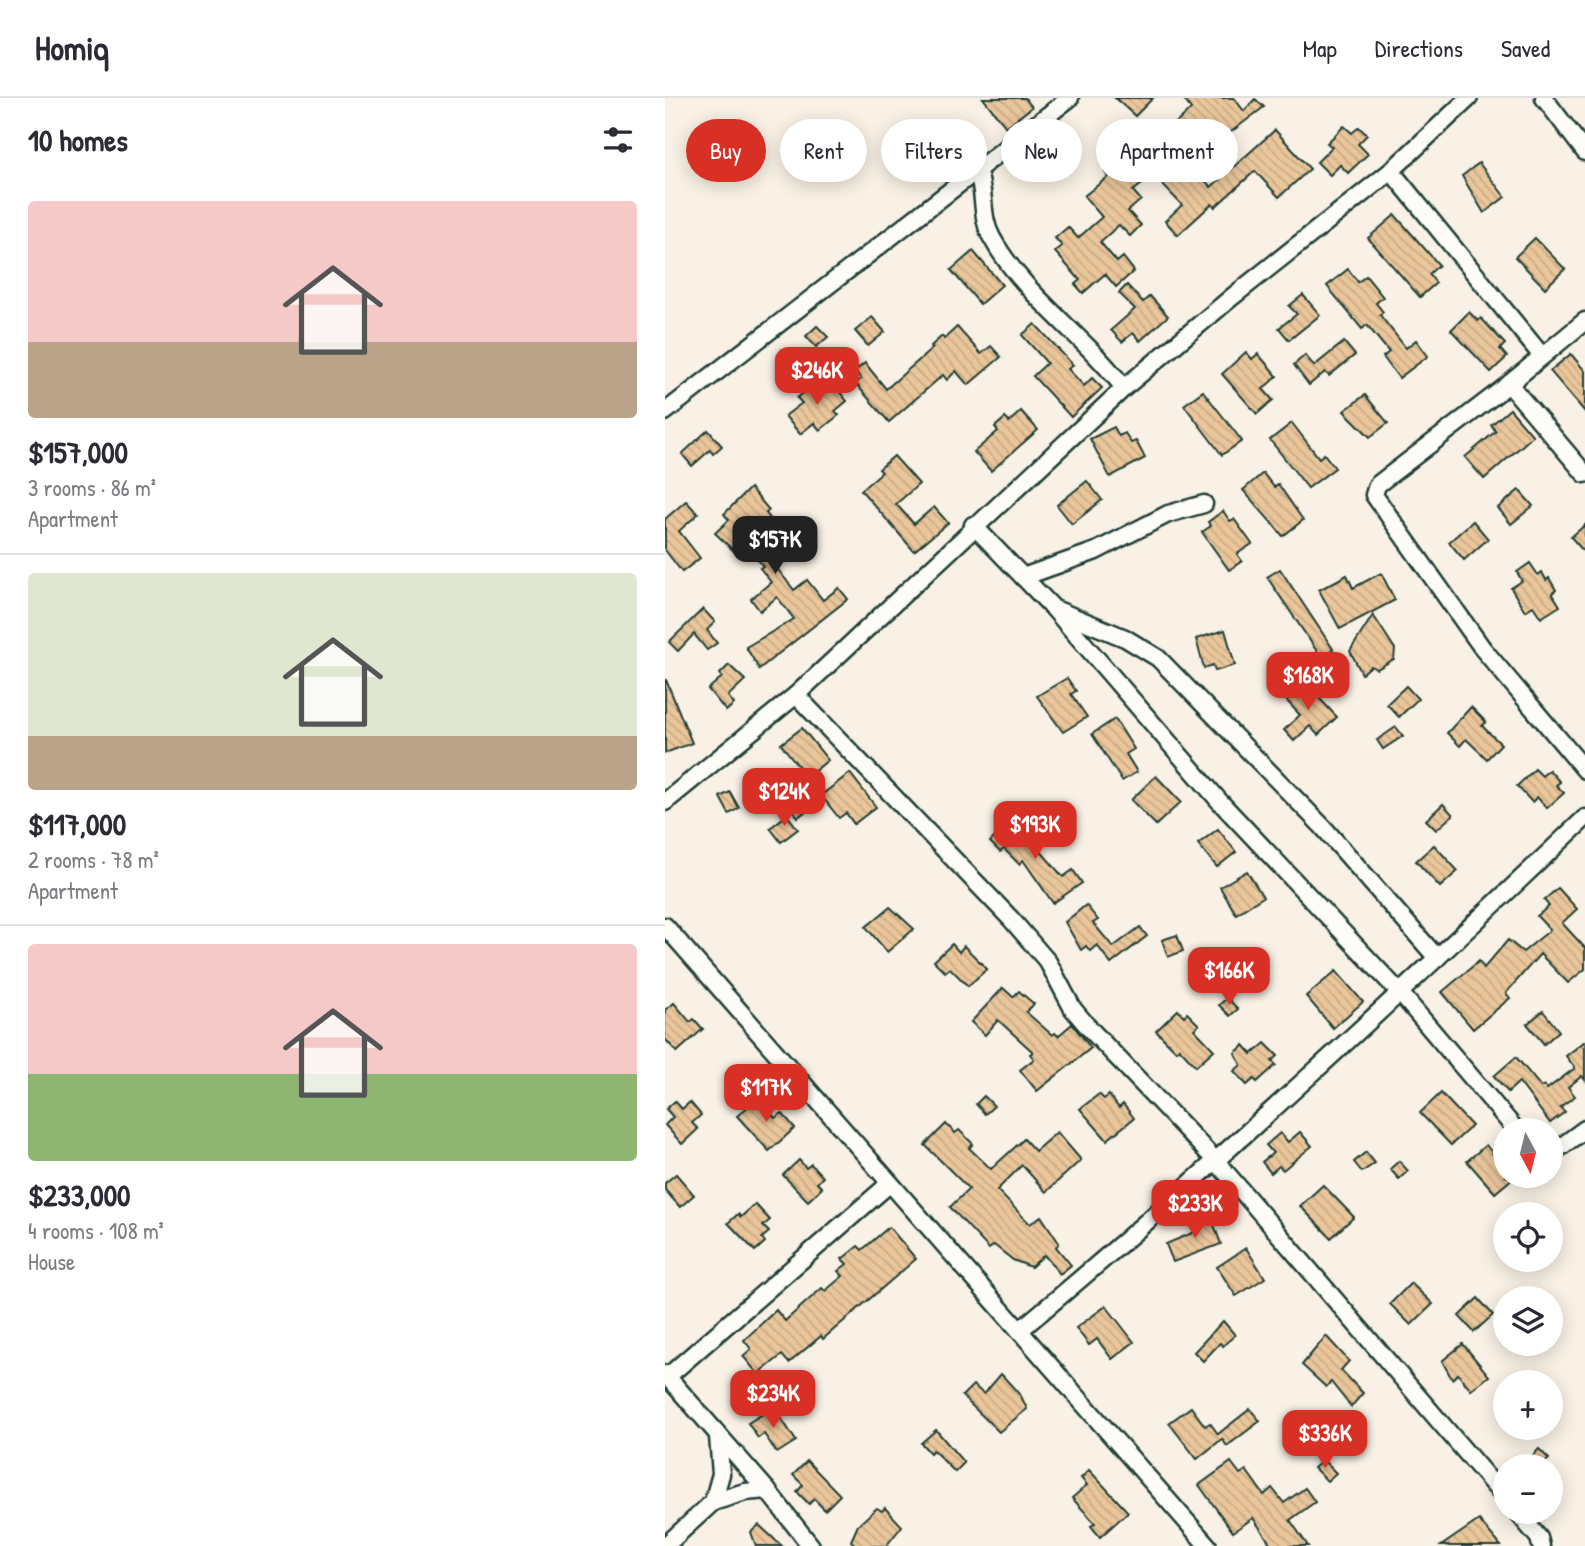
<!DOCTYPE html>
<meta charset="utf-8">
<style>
:root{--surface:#fff;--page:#f7f7f7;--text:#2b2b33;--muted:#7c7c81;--line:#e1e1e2;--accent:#d93025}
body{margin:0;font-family:"Patrick Hand",sans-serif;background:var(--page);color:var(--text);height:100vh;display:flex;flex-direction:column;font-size:26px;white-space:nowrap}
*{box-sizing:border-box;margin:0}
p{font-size:23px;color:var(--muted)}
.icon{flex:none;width:38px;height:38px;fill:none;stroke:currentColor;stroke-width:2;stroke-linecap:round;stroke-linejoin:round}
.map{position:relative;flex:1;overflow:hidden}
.details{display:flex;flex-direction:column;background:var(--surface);width:665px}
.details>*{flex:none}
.hud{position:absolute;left:21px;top:21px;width:665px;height:63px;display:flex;gap:14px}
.needle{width:46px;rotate:173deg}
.tools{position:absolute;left:828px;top:1020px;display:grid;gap:14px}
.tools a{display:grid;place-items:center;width:70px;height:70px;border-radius:50%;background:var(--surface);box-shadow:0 4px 18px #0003;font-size:35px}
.price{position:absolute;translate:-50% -60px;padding:0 16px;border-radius:14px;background:var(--accent);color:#fff;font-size:23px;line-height:46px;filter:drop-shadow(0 2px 4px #0008)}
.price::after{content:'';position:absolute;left:50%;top:42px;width:21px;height:16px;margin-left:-10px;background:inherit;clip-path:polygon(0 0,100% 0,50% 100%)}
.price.active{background:#222;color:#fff}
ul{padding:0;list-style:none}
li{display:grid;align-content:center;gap:14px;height:371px;padding:0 28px}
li+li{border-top:2px solid var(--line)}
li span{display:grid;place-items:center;height:217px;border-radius:7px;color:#555}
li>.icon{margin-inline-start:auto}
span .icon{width:126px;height:126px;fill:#fffc;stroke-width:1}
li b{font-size:30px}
h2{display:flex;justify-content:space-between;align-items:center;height:84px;padding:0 28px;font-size:30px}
.pill{padding:0 24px;border-radius:32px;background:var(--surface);box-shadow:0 4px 18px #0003;font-size:24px;line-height:63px}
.pill.active{background:var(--accent);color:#fff}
header{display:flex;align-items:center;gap:42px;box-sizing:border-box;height:98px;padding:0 35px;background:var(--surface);border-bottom:2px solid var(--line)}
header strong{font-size:33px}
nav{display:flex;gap:38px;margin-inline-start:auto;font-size:24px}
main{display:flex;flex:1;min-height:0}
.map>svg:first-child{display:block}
.building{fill:url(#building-back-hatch);stroke:#1f3d34;stroke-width:2}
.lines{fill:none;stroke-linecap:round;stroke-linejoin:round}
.minor-casing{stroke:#1f3d34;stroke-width:21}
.minor{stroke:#fdfcf7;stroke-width:16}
</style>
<header>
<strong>Homiq</strong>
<nav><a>Map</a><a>Directions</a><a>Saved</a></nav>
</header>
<main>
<section class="details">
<h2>10 homes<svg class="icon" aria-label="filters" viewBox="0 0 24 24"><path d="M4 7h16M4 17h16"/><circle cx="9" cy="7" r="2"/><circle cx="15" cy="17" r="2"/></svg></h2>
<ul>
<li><span style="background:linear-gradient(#f6c9c9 65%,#b9a48a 0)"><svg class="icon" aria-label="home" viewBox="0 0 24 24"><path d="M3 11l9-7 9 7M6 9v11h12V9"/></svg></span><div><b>$157,000</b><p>3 rooms · 86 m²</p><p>Apartment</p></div></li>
<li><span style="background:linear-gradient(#dfe7d0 75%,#b9a48a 0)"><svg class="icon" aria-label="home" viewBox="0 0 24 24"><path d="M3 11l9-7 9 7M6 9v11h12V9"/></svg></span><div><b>$117,000</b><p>2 rooms · 78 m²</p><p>Apartment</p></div></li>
<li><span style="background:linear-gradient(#f6c9c9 60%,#8fb573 0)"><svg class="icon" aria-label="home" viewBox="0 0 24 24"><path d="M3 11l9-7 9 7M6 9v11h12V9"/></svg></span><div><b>$233,000</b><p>4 rooms · 108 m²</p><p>House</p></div></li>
</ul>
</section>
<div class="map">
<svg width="920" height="1448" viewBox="0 0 920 1448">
<defs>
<pattern id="building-back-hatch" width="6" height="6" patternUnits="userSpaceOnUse" patternTransform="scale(1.75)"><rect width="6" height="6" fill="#ebc69b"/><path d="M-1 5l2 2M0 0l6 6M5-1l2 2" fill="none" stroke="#c9ab86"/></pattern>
</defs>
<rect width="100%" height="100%" fill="#f9f1e5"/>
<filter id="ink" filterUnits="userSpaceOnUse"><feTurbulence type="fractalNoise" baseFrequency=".0143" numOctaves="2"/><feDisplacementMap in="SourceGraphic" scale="14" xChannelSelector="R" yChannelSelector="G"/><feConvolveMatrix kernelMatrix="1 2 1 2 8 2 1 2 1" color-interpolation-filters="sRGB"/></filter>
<g filter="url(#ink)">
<g class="building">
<path d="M318 0H360L367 9 341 29Z"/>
<path d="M450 0H488L470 18Z"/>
<path d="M518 0H569L579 13 590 1 599 9 550 46 553 49 547 54 552 59 535 77 546 89 610 32 645 71 614 99 590 73 550 109 547 106 513 137 500 123 517 107 494 83 530 49 509 27 526 11Z"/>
<path d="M679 28 687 35 694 29 702 37 693 46 703 56 683 75 675 67 665 77 652 64 667 49 662 45Z"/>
<path d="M456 61 459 66 464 61 481 83 468 93 476 102 463 113 476 127 465 138 454 127 435 144 452 164 458 159 469 173 451 189 440 176 418 195 410 186 415 182 390 154 397 148 390 140 403 129 413 140 437 119 419 98 443 79 440 74Z"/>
<path d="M814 65 840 99 819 115 797 78Z"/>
<path d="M730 117 774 167 764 176 771 185 755 199 703 140Z"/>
<path d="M870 140 900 171 880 190 850 159Z"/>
<path d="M308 153 337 187 315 206 286 172Z"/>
<path d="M683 171 693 184 701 178 718 199 711 205 718 214 715 217 741 250 751 242 763 258 734 280 718 259 724 254 702 227 697 231 662 188Z"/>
<path d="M462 187 478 204 485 198 503 218 475 243 468 235 457 244 446 232 470 211 454 195Z"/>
<path d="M638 197 655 217 624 242 614 230 632 216 624 208Z"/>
<path d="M804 214 813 223 816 220 840 246 835 251 842 259 826 274 786 232Z"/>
<path d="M207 219 220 234 203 248 190 233Z"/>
<path d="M370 226 408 267 403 271 419 288 427 280 437 290 406 319 368 278 382 265 357 237Z"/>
<path d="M152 228 163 239 151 249 141 238Z"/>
<path d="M292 229 316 256 326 248 336 259 303 287 291 273 282 282 278 277 224 324 190 285 196 281 190 273 200 265 221 291 268 250 266 248 277 238 279 241Z"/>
<path d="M679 244 690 257 664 278 660 274 644 287 629 267 640 257 649 268Z"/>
<path d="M581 254 587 261 593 256 612 278 598 291 608 302 592 316 557 276Z"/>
<path d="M906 256 920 273V314L885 273Z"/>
<path d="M165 282 182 303 170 313 174 317 155 332 149 325 135 336 120 318 137 305 132 300 152 284 156 289Z"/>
<path d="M538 293 577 343 557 357 519 307Z"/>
<path d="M700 297 723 325 705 339 679 313Z"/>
<path d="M845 311 868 338 819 381 800 359 831 333 826 327Z"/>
<path d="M356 313 373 332 326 373 309 354 333 333 330 329 340 320 344 324Z"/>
<path d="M627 325 654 360 659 356 670 370 643 390 605 342Z"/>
<path d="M449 329 454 338 460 335 466 345 471 343 480 360 445 379 425 341Z"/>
<path d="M43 332 57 348 48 356 45 352 27 368 17 356Z"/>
<path d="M229 358 254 386 231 406 249 426 269 409 283 425 249 453 196 392 217 374 214 371Z"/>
<path d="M598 375 609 389 613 386 638 422 618 438 578 392Z"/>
<path d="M422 383 437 402 407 426 392 407Z"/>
<path d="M85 390 104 412 101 415 122 443 129 437 138 448 111 469 129 492 142 482 158 502 174 490 183 501 94 571 81 549 129 521 112 499 95 513 86 501 106 484 95 470 98 468 79 445 70 454 50 435 64 422 59 416Z"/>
<path d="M854 392 868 408 846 426 833 410Z"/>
<path d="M21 403 33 416 14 433 35 460 17 474 0 452V421Z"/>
<path d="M558 413 565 423 569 421 587 446 572 456 577 463 564 472 537 434 546 428 543 424Z"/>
<path d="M808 423 823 441 799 462 784 444Z"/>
<path d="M920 427V455L906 439Z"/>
<path d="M865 465 873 477 877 474 881 482 884 480 891 492 887 495 895 508 876 520 868 508 860 513 846 490 857 483 852 474Z"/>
<path d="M615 471 668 551 656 559 602 479Z"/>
<path d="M716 475 730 502 675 531 654 492 682 477 688 490Z"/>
<path d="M38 511 50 524 42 532 52 545 42 552 29 536 13 553 4 544Z"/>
<path d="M708 517 730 551 729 561 712 571 706 568 697 576 685 553Z"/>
<path d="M560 532 570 567 550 573 548 567 539 570 531 541Z"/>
<path d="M64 567 80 582 63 598 69 606 61 613 43 591 57 579 55 576Z"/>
<path d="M402 580 411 593 406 596 422 619 398 634 372 598Z"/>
<path d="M1 582 27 645 0 655V582Z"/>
<path d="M639 584 672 619 653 637 645 628 629 643 619 632 635 617 620 601Z"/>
<path d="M741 588 753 601 734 619 722 606Z"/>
<path d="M806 609 821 624 817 628 836 646 822 661 801 641 795 648 782 635Z"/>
<path d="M450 621 469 651 461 656 472 674 457 683 427 636Z"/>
<path d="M731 629 738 638 718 651 712 642Z"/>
<path d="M137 630 163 662 142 679 116 646Z"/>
<path d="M870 671 877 678 884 672 895 684 891 687 899 695 882 710 872 699 867 704 852 688Z"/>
<path d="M185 675 211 709 189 726 181 715 174 720 158 700 133 719 124 708 152 686 159 695Z"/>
<path d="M491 678 516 704 491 727 466 702Z"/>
<path d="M65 694 74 710 64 716 55 699Z"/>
<path d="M778 706 788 717 771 732 761 722Z"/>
<path d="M122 717 133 731 116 744 105 730Z"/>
<path d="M348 721 398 779 408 772 417 785 388 805 358 762 354 766 339 751 335 754 325 744Z"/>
<path d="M553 731 571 754 552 769 533 746Z"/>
<path d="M769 747 793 773 775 789 751 763Z"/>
<path d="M582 773 598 799 571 816 555 789Z"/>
<path d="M893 790 912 811 897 825 920 850V871L903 885 875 856 841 895 845 900 808 931 777 894 814 863 819 870 843 842 858 854 885 832 872 818 884 808 879 802Z"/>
<path d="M421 807 433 822 428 825 448 849 475 829 482 838 446 866 432 847 425 853 421 848 416 852 400 824Z"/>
<path d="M225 809 249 831 222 854 201 829Z"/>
<path d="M512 837 518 853 503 859 497 842Z"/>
<path d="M287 846 294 854 299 848 322 871 303 888 285 870 280 874 269 863Z"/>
<path d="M671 873 698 904 668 930 641 898Z"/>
<path d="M338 890 348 899 354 893 369 906 361 914 387 937 390 935 393 938 407 926 426 950 372 993 355 972 369 961 365 956 368 954 333 922 320 937 306 924Z"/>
<path d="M562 900 573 911 565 918 554 907Z"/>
<path d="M9 905 25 924 29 921 38 931 12 954 0 941V912Z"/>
<path d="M513 912 519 918 522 915 534 927 529 931 549 952 531 968 514 950 511 953 491 933Z"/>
<path d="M878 913 894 933 879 946 862 926Z"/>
<path d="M920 943V982L917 978 903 989 910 998 895 1009 900 1014 885 1025 854 984 843 994 829 978 851 959 876 989 879 987 882 991 910 970 901 958Z"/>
<path d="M600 945 613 958 607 963 611 967 592 984 589 981 582 987 569 973 576 967 570 955 579 947 587 956Z"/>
<path d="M776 995 807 1028 786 1047 755 1015Z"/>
<path d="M434 996 439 1001 444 997 454 1010 458 1006 469 1020 442 1042 415 1011Z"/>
<path d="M319 998 329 1008 320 1016 311 1006Z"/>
<path d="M93 1000 110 1020 117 1015 130 1030 104 1053 72 1018Z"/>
<path d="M10 1003 17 1011 25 1004 36 1017 27 1025 33 1031 17 1046 0 1027 8 1019 1 1011Z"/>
<path d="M281 1026 290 1035 294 1032 308 1046 304 1050 326 1071 359 1041 370 1053 392 1034 416 1062 381 1094 357 1067 332 1092 365 1126 376 1118 394 1145 391 1149 406 1167 395 1176 379 1157 366 1169 348 1162 329 1147 324 1151 285 1109 304 1091 260 1047Z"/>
<path d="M635 1034 647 1048 618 1072 614 1068 606 1075 597 1064 608 1055 601 1047 615 1035 623 1044Z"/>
<path d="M821 1047 833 1062 840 1056V1078L848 1080 830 1095 802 1063Z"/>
<path d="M701 1054 710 1065 697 1074 689 1064Z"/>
<path d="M134 1062 141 1070 146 1066 158 1079 152 1085 157 1090 143 1103 118 1077Z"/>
<path d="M734 1063 743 1073 734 1081 725 1071Z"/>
<path d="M11 1076 29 1097 15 1109 0 1092V1085Z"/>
<path d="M658 1087 689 1119 666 1140 635 1108Z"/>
<path d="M90 1106 105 1122 98 1128 104 1134 97 1140 100 1144 90 1153 63 1125 73 1116 76 1119Z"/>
<path d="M545 1116 556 1146 508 1164 501 1146 532 1133 528 1122Z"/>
<path d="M224 1129 251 1161 158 1241 156 1238 124 1265 117 1257 93 1276 78 1258 86 1251 79 1242 111 1212 120 1223 157 1190 160 1193 178 1178 173 1173 182 1166 177 1161 193 1148 197 1152Z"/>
<path d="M581 1150 600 1180 571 1198 552 1169Z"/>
<path d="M746 1185 768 1206 746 1227 725 1206Z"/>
<path d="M813 1200 828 1217 809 1234 794 1218Z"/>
<path d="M441 1208 469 1244 447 1261 432 1241 424 1247 411 1230Z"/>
<path d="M558 1223 570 1237 558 1248 555 1245 538 1263 529 1254Z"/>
<path d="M661 1238 684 1263 676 1272 698 1295 686 1309 666 1284 661 1289 637 1267Z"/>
<path d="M798 1246 824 1278 806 1292 793 1276 787 1281 777 1263Z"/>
<path d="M336 1276 356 1298 362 1311 334 1334 297 1298 308 1287 319 1296Z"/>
<path d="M109 1309 131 1343 112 1355 99 1336 93 1340 83 1325Z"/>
<path d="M526 1309 540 1328 545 1325 553 1336 585 1311 595 1323 562 1348 557 1341 532 1361 504 1325Z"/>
<path d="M271 1332 299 1365 290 1374 268 1352 265 1355 256 1345Z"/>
<path d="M874 1351 884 1361 876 1368H870L864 1361Z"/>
<path d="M658 1362 671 1375 662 1383 649 1370Z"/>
<path d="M142 1363 175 1397 160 1412 149 1401 144 1406 132 1394 138 1387 128 1377Z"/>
<path d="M566 1364 575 1376 581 1372 599 1397 607 1390 619 1405 640 1390 650 1404 625 1422 643 1448H607L588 1420 568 1434 534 1387Z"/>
<path d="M424 1372 463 1414 435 1439 426 1428 430 1425 407 1400 422 1387 416 1380Z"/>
<path d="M212 1410 217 1413 220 1410 237 1428 221 1448H192L186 1443 193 1427Z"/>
<path d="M814 1422 836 1448H776Z"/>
<path d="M94 1427 117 1448H91L86 1434Z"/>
</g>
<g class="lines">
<defs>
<g id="minor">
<path d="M879 0 920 54"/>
<path d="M312 72C321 94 315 119 327 140 359 198 419 237 459 290"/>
<path d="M726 73 877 258"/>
<path d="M920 223 844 286 712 387 709 397 818 551 920 672"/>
<path d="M844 286 920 376"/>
<path d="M0 314 405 0"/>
<path d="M308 427 389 511 556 705 736 896 851 1032"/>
<path d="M358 479 431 453 503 416 539 406"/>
<path d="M392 512 460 540 493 560 658 729 772 860"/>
<path d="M131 597 346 821 383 864 408 911 424 930 551 1063 840 1400"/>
<path d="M0 704 131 597 459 290 567 199 726 73 804 0"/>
<path d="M0 828 543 1448"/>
<path d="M886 1056 920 1031"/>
<path d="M355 1232C550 1069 736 895 920 720"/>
<path d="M0 1276 102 1392 146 1448"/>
<path d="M2 1279 224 1086"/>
<path d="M53 1338 56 1376 48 1404 80 1394 102 1392"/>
<path d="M852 1414 874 1440 876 1448"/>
<path d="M0 1448 48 1404"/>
</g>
</defs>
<use href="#minor" class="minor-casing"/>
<use href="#minor" class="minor"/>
</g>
</g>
</svg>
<div class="tools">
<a><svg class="needle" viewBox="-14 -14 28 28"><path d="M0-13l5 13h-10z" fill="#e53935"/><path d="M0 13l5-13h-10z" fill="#7c7c81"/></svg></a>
<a><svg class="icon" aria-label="locate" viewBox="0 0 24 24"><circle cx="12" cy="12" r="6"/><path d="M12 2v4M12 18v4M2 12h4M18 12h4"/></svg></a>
<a><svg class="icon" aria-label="layers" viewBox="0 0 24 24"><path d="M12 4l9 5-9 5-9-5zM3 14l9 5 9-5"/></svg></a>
<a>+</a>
<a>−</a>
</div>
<b class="price" style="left:152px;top:309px">$246K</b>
<b class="price active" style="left:110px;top:478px">$157K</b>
<b class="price" style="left:643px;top:614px">$168K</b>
<b class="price" style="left:119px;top:730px">$124K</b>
<b class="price" style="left:370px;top:763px">$193K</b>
<b class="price" style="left:564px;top:909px">$166K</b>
<b class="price" style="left:101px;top:1026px">$117K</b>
<b class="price" style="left:530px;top:1142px">$233K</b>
<b class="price" style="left:108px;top:1332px">$234K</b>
<b class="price" style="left:660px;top:1372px">$336K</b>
<div class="hud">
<a class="pill active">Buy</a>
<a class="pill">Rent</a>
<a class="pill">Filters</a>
<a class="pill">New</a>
<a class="pill">Apartment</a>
</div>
</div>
</main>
